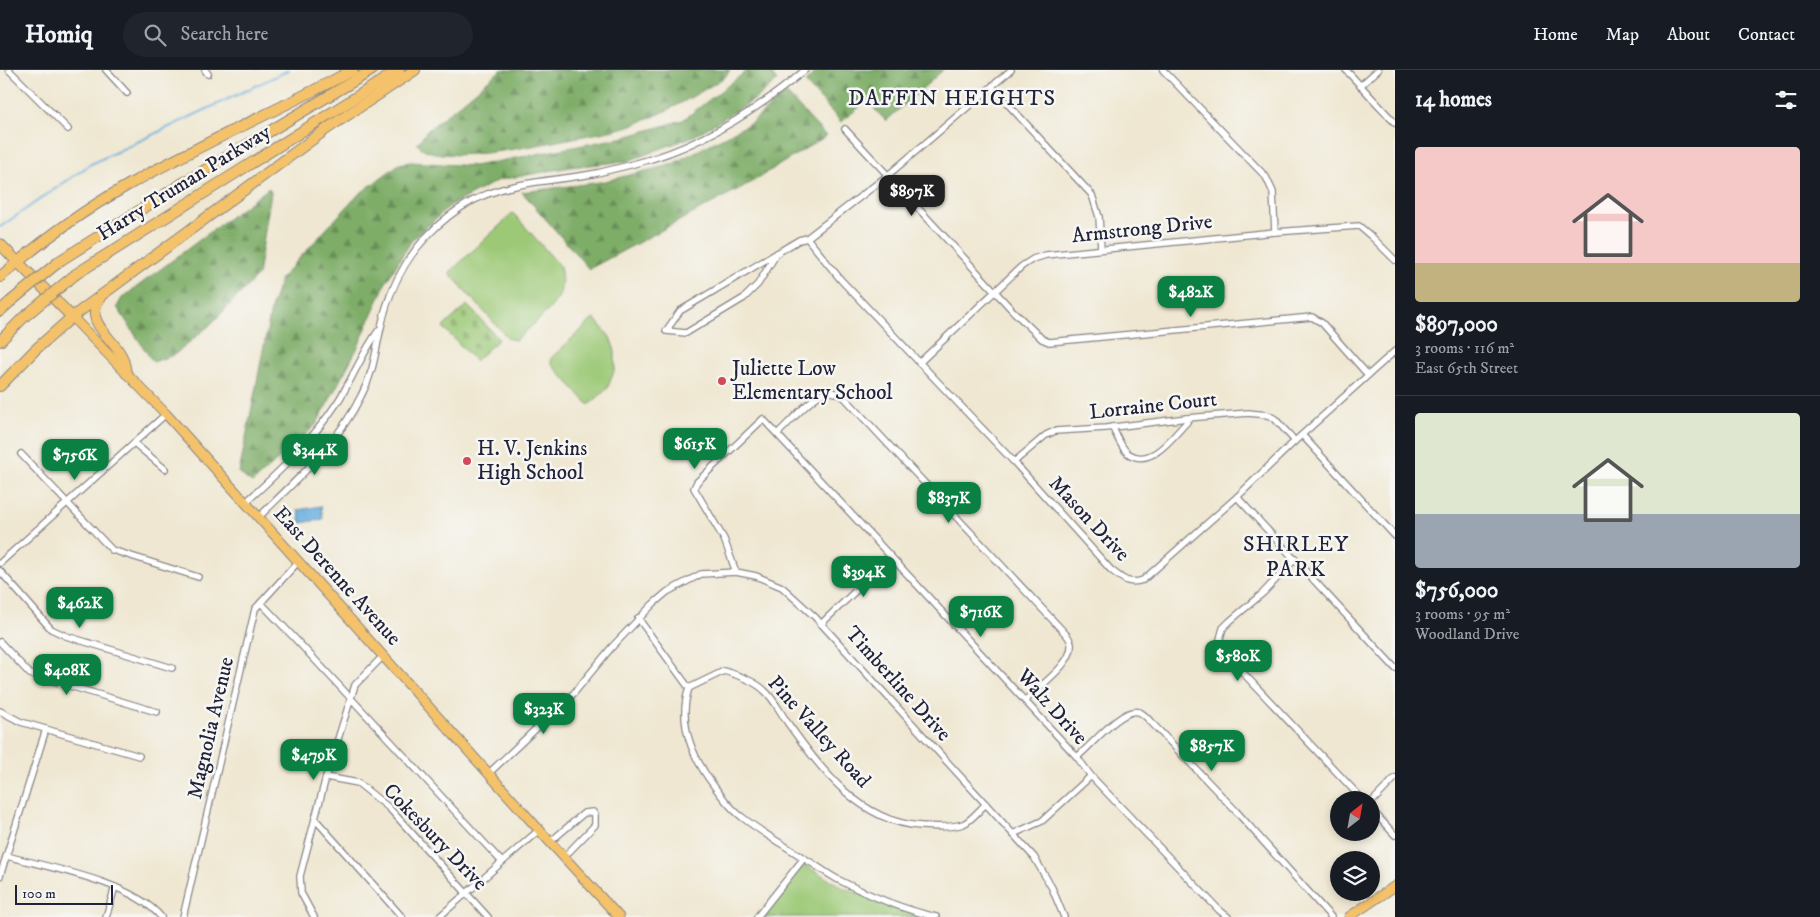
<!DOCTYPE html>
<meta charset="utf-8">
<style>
:root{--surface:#171b24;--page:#20242c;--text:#f1f3f6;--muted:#9ea1a6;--line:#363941;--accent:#0b8043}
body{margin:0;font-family:"IM FELL DW Pica",serif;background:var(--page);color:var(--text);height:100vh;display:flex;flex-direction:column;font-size:19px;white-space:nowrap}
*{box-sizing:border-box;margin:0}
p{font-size:16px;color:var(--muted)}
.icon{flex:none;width:28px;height:28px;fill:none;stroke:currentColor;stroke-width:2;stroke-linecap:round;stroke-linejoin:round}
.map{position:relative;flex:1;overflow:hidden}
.drawer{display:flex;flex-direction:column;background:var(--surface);width:425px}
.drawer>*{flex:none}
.needle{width:32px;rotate:31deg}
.tools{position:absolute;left:1330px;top:721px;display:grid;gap:10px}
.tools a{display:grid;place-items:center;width:50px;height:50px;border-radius:50%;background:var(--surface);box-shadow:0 2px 8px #0003;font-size:25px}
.scale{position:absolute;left:15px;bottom:12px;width:98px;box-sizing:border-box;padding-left:5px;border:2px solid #22223b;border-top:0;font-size:14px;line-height:18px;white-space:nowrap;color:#22223b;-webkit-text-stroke:4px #f6f6f2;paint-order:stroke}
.price{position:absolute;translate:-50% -42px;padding:0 11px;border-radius:10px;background:var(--accent);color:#fff;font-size:16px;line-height:32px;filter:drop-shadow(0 1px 2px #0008)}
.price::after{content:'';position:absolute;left:50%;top:30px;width:15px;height:11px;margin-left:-8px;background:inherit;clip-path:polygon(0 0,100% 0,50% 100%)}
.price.on{background:#222;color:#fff}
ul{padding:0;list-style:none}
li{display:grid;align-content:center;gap:10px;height:265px;padding:0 20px}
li+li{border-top:1px solid var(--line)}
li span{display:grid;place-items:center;height:155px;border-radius:5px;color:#555}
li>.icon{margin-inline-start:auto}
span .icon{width:90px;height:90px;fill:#fffc;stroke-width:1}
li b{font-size:21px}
h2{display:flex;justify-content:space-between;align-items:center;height:60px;padding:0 20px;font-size:21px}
header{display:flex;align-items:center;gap:30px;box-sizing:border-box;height:70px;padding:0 25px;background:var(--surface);border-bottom:1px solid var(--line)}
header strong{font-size:24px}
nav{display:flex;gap:28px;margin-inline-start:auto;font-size:18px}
.search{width:350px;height:45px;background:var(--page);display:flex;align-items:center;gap:12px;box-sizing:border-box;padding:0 18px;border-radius:28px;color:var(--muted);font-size:19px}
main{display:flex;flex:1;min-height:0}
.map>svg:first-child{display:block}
.forest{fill:url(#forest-firs);stroke:#506852}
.cemetery{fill:url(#cemetery-stones);stroke:#607659}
.park{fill:#9dc977;stroke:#607659}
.water{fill:#66afde;stroke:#44688c}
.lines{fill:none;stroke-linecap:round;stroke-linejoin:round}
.stream{stroke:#66afde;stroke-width:2}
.street-casing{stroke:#888486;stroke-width:8}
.primary-casing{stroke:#888486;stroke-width:11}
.highway-casing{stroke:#888486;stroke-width:12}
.street{stroke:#fff;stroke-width:5.5}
.primary{stroke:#f4c26a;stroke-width:9}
.highway{stroke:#f4c26a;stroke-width:10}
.highway-bridge-casing{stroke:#888486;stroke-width:12;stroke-linecap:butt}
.highway-bridge{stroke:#f4c26a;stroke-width:10}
.poi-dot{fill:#d1495b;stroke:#f6f6f2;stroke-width:2}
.labels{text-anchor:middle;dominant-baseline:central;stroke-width:5;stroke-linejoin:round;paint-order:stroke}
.street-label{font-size:21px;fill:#22223b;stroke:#f6f6f2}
.poi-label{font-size:21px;fill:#22223b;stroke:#f6f6f2;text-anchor:start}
.neighbourhood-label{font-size:22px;letter-spacing:1px;fill:#22223b;stroke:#f6f6f2}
</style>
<header>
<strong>Homiq</strong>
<div class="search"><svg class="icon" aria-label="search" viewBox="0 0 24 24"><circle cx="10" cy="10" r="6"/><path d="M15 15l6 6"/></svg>Search here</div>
<nav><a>Home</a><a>Map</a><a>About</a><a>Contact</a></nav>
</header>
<main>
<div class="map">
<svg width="1395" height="847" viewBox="0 0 1395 847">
<defs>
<pattern id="forest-firs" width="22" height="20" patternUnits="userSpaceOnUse" patternTransform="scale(1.25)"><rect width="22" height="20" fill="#7ead68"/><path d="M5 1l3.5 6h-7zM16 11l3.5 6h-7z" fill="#678c57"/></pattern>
<pattern id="cemetery-stones" width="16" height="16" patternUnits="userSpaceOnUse" patternTransform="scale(1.25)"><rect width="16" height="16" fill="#9dc977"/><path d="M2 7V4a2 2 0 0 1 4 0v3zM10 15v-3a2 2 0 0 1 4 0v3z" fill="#87ac68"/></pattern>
</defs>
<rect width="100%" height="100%" fill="#f6f6f2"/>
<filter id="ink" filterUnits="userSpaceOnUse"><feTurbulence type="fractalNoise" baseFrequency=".02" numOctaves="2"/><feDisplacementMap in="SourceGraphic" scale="10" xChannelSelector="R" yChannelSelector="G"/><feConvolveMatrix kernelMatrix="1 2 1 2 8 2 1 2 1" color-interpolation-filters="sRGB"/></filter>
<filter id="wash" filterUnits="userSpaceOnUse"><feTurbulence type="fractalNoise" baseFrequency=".0096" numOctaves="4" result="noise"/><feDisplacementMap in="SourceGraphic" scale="20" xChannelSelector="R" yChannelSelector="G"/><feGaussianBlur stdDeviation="1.12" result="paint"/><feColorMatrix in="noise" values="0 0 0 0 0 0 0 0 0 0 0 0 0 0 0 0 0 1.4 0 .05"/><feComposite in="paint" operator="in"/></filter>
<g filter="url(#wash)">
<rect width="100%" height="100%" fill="#efe7d1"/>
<g class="forest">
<path d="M501 0H730L725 7C694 26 662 46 626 57 610 62 591 64 574 68 545 73 436 99 417 74L428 60Z"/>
<path d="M748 0H769L777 11 754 30 694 66 628 91 570 97 499 110 451 135 412 170 386 212 357 279 316 355 252 413 239 403 272 235 281 208 358 125 399 94 410 92 474 96 625 67 683 50Z"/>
<path d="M819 0H943L886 51 867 31 841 52 805 12Z"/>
<path d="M786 23 826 66 750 113 589 199 522 122 601 112 670 95 751 53Z"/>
<path d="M269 118 271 122 258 205 210 255 174 285 153 292 117 237 122 228Z"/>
</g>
<path class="cemetery" d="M467 235 499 269 475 291 443 257Z"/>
<g class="park">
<path d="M513 143 560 196C562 207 563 218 558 228 551 240 527 260 516 270L509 269 449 203Z"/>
<path d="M594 248 610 267 615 281V299L607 319 589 335 551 294V288Z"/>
<path d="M803 796 808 797 842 817 888 835 929 847H762Z"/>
</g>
<path class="water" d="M321 436 323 449 301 453 298 440Z"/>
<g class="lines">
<path class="stream" d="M0 157 91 94 289 0"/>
</g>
</g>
<g filter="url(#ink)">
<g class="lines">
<defs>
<g id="street">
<path d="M9 0 68 59"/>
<path d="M106 0 127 23"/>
<path d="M205 0 208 4"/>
<path d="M1163 0 1266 107 1273 122 1275 162"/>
<path d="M1346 0 1395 53"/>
<path d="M1360 16 1378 0"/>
<path d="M992 17 1092 125 1099 147 1101 179"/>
<path d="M845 59 1013 241 1042 269 1049 272 1312 247 1322 253 1368 305"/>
<path d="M807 168 841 210 1014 392 1111 500C1123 509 1128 515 1143 510L1237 427 1295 371 1395 281"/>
<path d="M777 183 758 214 744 228 686 263 666 261 680 241 799 170 807 168 887 106 1011 0"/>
<path d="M919 293 1022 196 1033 189 1046 185 1275 162 1359 156 1372 167 1395 190"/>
<path d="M1112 357C1117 365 1121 379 1129 384 1152 398 1173 366 1187 352V348"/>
<path d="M777 364C787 355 814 324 826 322 833 321 839 324 845 328L1062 560C1066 564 1070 568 1071 573 1074 594 1037 617 1025 631"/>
<path d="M1302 365 1395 466"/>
<path d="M134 373 165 399"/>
<path d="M21 384 112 480 198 507"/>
<path d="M1014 392 1046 365 1055 361 1106 358 1187 348 1248 343 1268 345 1275 349 1295 371"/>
<path d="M1237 427 1395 598"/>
<path d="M245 433C279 402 311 372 337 333 352 310 362 283 379 260"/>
<path d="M258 448C296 410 337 375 361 326 374 302 375 283 381 257 390 213 413 174 449 146 495 110 538 114 592 104 607 101 622 97 637 93 700 77 755 42 805 0"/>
<path d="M1295 489 1263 523 1230 551 1223 558 1220 569 1222 576 1225 582 1246 606 1363 730"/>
<path d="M0 493 166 344"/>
<path d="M0 501 51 559 66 566 172 598"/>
<path d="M736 502 724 469 694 418 697 412 763 349 1025 631 1077 687 1091 706 1219 840 1228 847"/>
<path d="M261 533C343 618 422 706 502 792"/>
<path d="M638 548 689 618"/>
<path d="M821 554 891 487"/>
<path d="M0 572 30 604 157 642"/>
<path d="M0 641 21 652 139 686"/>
<path d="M1077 687C1090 677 1122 637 1139 642 1143 643 1148 649 1151 652L1235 740 1331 847"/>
<path d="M488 704 574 623 611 578 653 534 667 522 701 504 736 502 756 506 782 517 815 547 1034 787 1052 818 1064 847"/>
<path d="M326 707 358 713 389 738 488 847"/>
<path d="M1371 733 1395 708"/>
<path d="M1371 739 1395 765"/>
<path d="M315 749 402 847"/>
<path d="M1013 764 1042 751 1091 706"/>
<path d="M550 772 584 743 593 742 595 745V755L564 787"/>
<path d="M7 786C51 798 132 812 161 847"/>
<path d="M0 806 46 659"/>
<path d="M106 847 115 817"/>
<path d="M183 847 255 539 298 492"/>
<path d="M314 847 301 823 300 806 326 707 355 615 383 586"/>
<path d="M439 847 539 760"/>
<path d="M757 847 804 788"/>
<path d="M936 847C902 839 868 825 837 809 826 803 816 795 805 789 784 775 762 763 742 747 731 739 722 727 714 716 693 688 677 654 689 618L724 601C738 605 755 611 765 621 774 629 780 642 787 652 820 698 859 752 921 756 934 757 950 758 963 754 971 751 979 740 986 734"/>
</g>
<g id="primary">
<path d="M72 247 166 344 550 772 619 847"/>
<path d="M1349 847 1395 816"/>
</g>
<g id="highway">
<path d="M0 174 72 247"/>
<path d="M61 190 180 115 372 0"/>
<path d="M76 204 399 0"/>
<path d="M0 207C38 174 79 143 123 118 198 75 277 41 353 0"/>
<path d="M100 228C83 251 111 266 121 285 124 290 125 298 126 303"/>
<path d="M0 241 10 232"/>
<path d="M0 271 24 247"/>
<path d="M0 316 35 280 72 247 328 58 415 0"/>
</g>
</defs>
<use href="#street" class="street-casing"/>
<use href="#primary" class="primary-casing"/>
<use href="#highway" class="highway-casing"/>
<use href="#street" class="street"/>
<use href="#primary" class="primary"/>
<use href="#highway" class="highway"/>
<defs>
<g id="highway-bridge">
<path d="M10 232 61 190"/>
<path d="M24 247 76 204"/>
</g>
</defs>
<use href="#highway-bridge" class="highway-bridge-casing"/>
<use href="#highway-bridge" class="highway-bridge"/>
</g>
</g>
<g class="poi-dot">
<circle cx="722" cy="311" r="5"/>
<circle cx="467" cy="391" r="5"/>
</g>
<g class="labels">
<g class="street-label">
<text transform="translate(184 113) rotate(-32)">Harry Truman Parkway</text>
<text transform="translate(1142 159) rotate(-6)">Armstrong Drive</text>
<text transform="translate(1153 336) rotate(-6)">Lorraine Court</text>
<text transform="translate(1089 449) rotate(47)">Mason Drive</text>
<text transform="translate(337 506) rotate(48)">East Derenne Avenue</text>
<text transform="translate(898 614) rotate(48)">Timberline Drive</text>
<text transform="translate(1052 637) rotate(48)">Walz Drive</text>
<text transform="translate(211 658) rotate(-77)">Magnolia Avenue</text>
<text transform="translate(819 662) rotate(48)">Pine Valley Road</text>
<text transform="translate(435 767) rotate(46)">Cokesbury Drive</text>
</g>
<g class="poi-label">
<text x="732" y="299">Juliette Low<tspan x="732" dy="24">Elementary School</tspan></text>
<text x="477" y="379">H. V. Jenkins<tspan x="477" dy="24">High School</tspan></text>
</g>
<g class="neighbourhood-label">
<text x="952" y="28">DAFFIN HEIGHTS</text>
<text x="1296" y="474">SHIRLEY<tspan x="1296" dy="25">PARK</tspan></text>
</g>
</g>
</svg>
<div class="tools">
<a><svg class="needle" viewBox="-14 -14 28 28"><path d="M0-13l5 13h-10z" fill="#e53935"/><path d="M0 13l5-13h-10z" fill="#9ea1a6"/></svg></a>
<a><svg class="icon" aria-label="layers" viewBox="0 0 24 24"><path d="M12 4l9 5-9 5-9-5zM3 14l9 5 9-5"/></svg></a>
</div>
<div class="scale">100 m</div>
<b class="price on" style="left:912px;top:147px">$897K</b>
<b class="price" style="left:1191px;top:248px">$482K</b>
<b class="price" style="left:695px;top:400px">$615K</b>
<b class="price" style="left:315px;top:406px">$344K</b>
<b class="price" style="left:75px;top:411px">$756K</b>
<b class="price" style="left:949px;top:454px">$837K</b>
<b class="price" style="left:864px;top:528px">$394K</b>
<b class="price" style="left:80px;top:559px">$462K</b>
<b class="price" style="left:981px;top:568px">$716K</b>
<b class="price" style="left:1238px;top:612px">$580K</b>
<b class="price" style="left:67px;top:626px">$408K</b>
<b class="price" style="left:544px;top:665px">$323K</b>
<b class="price" style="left:1212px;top:702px">$857K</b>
<b class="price" style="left:314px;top:711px">$479K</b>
</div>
<section class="drawer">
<h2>14 homes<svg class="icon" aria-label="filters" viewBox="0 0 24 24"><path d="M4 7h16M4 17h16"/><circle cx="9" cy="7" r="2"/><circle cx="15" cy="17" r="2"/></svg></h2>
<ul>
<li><span style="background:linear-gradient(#f6c9c9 75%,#c2b280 0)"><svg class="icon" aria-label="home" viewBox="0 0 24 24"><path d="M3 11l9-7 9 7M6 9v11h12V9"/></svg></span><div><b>$897,000</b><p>3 rooms · 116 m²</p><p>East 65th Street</p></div></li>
<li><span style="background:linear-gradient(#dfe7d0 65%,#9aa5b1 0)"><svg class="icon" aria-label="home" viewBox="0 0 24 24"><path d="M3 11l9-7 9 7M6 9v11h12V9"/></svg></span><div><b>$756,000</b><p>3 rooms · 95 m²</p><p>Woodland Drive</p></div></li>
</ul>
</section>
</main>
